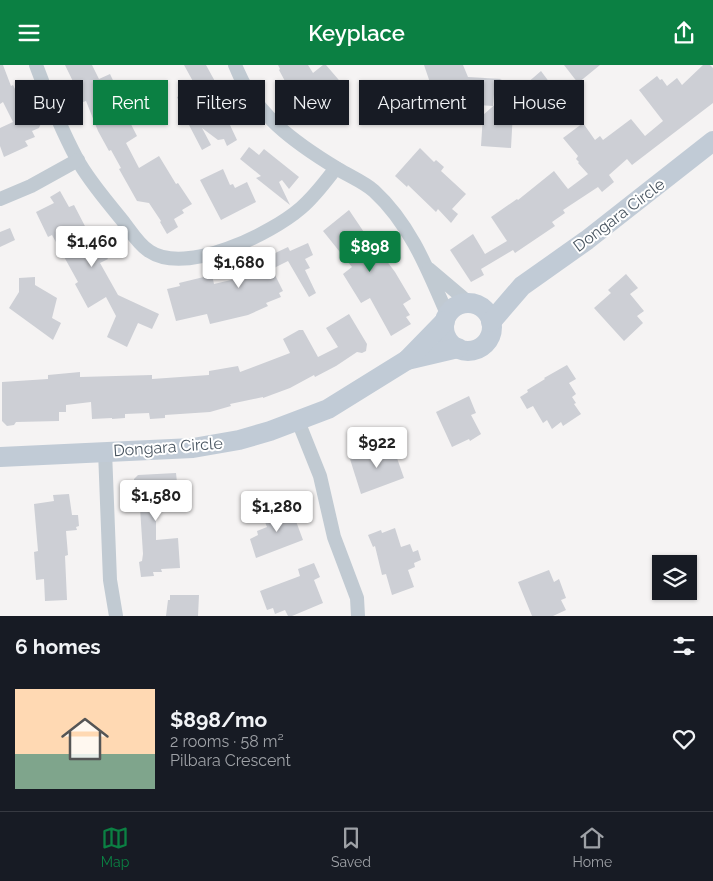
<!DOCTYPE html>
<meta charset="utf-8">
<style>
:root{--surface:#171b24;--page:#20242c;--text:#f1f3f6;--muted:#9ea1a6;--line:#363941;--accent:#0b8043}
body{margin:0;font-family:Raleway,sans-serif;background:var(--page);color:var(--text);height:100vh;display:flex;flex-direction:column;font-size:19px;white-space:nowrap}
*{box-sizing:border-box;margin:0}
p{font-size:16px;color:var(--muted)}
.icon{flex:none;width:28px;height:28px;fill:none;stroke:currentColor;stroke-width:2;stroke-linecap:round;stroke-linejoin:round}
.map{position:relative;height:551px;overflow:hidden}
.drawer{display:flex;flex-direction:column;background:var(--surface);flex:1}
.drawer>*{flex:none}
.hud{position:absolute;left:15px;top:15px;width:684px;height:45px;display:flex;gap:10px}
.fabs{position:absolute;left:652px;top:490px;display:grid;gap:10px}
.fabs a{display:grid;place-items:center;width:45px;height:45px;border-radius:0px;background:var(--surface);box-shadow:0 1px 4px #0004;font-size:25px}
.price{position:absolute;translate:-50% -42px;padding:0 11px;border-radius:5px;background:#fff;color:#222;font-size:16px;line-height:32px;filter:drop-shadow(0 1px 2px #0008)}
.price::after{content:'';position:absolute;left:50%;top:30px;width:15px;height:11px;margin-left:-8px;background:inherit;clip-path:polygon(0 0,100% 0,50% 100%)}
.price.current{background:var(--accent);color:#fff}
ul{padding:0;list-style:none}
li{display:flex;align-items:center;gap:15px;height:125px;padding:0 15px}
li+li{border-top:1px solid var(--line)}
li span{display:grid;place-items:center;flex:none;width:140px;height:100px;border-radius:0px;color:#555}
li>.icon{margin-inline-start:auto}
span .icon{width:60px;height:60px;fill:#fffc;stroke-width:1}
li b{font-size:21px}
h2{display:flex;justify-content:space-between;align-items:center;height:60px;padding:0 15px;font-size:21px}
.tag{padding:0 18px;border-radius:0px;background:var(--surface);box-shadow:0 1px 4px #0004;font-size:18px;line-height:45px}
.tag.current{background:var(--accent);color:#fff}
header{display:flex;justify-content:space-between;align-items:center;height:65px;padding:0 15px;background:var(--accent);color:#fff;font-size:22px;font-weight:600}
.tabs{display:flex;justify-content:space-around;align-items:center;height:70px;border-top:1px solid var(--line);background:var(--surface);font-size:14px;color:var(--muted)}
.tabs a{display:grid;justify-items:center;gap:2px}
.tabs .current{color:var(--accent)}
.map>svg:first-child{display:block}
.building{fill:#cdcfd5}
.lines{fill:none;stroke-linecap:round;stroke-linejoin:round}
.street{stroke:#c1cad2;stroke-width:14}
.secondary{stroke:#c1cbd6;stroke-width:20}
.labels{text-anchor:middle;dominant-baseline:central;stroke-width:4;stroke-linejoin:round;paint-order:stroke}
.street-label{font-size:16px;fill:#4a5661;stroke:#fff}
</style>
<header><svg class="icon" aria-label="menu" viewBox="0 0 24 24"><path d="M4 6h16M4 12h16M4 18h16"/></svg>Keyplace<svg class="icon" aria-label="share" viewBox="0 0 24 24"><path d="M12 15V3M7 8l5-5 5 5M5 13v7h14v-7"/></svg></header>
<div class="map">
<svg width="713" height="551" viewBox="0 0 713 551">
<rect width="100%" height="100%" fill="#f5f3f3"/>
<g class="building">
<path d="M0 0H3L11 21 13 20 25 44 39 49 42 56 39 63 32 66 35 72 25 76 28 81 4 92 0 81V63L13 57 3 37 0 39Z"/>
<path d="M65 0H92L99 14 110 9 120 30 117 32 137 71 126 78 139 103 159 91 176 119 178 118 192 139 182 145 184 148 174 154 178 162 167 169 160 157 161 156 149 138 137 136 119 104 121 103 111 85 109 86 98 66 86 36 83 37Z"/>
<path d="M184 0H206L217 20 210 23 221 45 224 43 227 48 229 47 234 58 230 60 237 75 227 81 224 74 218 75 202 63 211 80 202 85 189 60 195 57 184 48 177 32 187 27 186 25 195 20Z"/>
<path d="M278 0H308L313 8 323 0H326L344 21 338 27 346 34 322 55 303 33 301 34 289 17 286 18 279 5 280 4Z"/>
<path d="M424 0H463L468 12 502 14 495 17 493 41 478 40 479 25 456 36 455 34 438 41Z"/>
<path d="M564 0H600L578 18Z"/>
<path d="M703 0H710L713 3V38L632 100 627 94 609 110 614 117 602 127 598 122 563 145 565 148 552 157 555 161 515 188 513 185 481 204 484 210 471 217 450 185 473 169 485 189 507 176 491 152 517 134 518 135 554 106 568 124 588 109 578 98 579 97 576 94 578 91 563 73 583 58 595 75 600 71 603 75 631 54 645 71 663 56 639 25 657 11 660 15 662 14 667 21 677 13 682 20Z"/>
<path d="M541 6 550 18 545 22 548 27 547 28 553 37 534 53 514 28 511 83 481 81 483 50 523 15 526 19Z"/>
<path d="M249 82 259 90 264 84 299 112 289 124 282 115 279 117 290 140 256 113 261 111 240 94Z"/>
<path d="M420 83 434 97 436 95 444 102 441 106 466 129 452 144 458 149 451 158 438 144 436 147 408 120 407 122 395 111Z"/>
<path d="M223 104 230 120 233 119 235 123 247 117 256 137 221 155 200 115Z"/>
<path d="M60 126 69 142 74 140 87 165 90 163 108 194 100 198 118 230 159 249 152 264 138 258 127 282 107 272 116 251 106 232 88 243 75 219 78 217 52 170 48 172 36 147 54 138 50 132Z"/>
<path d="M349 145 378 188 380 187 395 207 411 234 403 239 410 250 406 252 411 259 391 271 370 233 361 238 343 209 352 202 323 166Z"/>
<path d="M10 163 15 175 0 182V167Z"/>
<path d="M308 178 313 190 305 194 310 203 305 205 316 228 309 232 288 196 272 204 283 226 279 228 281 232 266 238 268 241 248 250 210 259 207 249 176 256 167 224 180 221 179 218 212 210 214 219 231 215 256 204 254 198 288 182 290 186Z"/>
<path d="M626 209 638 223 630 229 644 246 637 251 643 258 624 276 594 243 611 228 608 225Z"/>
<path d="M35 212V220L57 233 52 253 61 258 53 275 9 243 19 227V213Z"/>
<path d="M349 249 367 279 366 286 362 288 357 287 336 301 315 312 314 310 290 323 263 333V332L230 339 231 341 210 347 165 350V353L150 354 149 348 125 349V353L112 354V353L92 354 91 337 66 340V347H59V356L16 357 14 360 7 361 2 356V317L48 314V310L80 307V312L152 310V314L209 310V306L238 301 240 307 290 288 283 274 299 265H303L318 292 338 282 326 263Z"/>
<path d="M567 300 576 314 569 318 576 329 572 332 576 338 574 339 581 349 563 361 561 357 552 364 547 355 543 358 533 341 527 344 520 332 528 327 527 325 545 314 544 313Z"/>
<path d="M469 331 476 348 471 350 481 369 470 376 469 374 452 382 436 347Z"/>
<path d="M392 379 404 413 361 429 350 394Z"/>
<path d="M176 408 179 436 167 437V441H156V475L178 473 180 503 161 504 162 507H153L154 511 141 512 139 497 142 496 143 489 139 427 134 420V414L138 410Z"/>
<path d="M69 429 72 450H78L79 461 76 462 77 465 66 466 68 490 65 491 67 535 45 536 44 514 36 515 34 487 38 486 34 439 54 436 53 430Z"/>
<path d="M290 440 303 475 256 493 250 474 258 470 257 466 267 462 265 457 273 454 272 451 278 448 277 445Z"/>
<path d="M395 463 401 482 410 479 413 487 418 485 421 495 414 498 415 502 408 505 414 522 392 530 386 509 382 510 375 481 373 482 368 470 381 465 382 468Z"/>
<path d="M314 498 320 512 314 515 323 538 292 551H288L285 545 275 549 273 543 267 545 260 526 300 511 298 504Z"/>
<path d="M549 505 554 517 559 514 566 533 561 535 566 545 553 551H532L518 517Z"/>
<path d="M170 530H199L198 551H166L168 535H170Z"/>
</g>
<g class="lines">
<g class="street">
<path d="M36 0C48 32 61 64 77 94 89 116 106 135 122 155 130 165 138 179 149 186 186 211 271 169 301 143 315 131 325 117 336 103"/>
<path d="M235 0C254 49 295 78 338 104 349 111 364 117 374 126 410 159 428 205 447 249"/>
<path d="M0 134 31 121 78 95"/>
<path d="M429 204 468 237"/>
<path d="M298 356 320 411 334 472 357 533 358 551"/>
<path d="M105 386 110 515 116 551"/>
</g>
<g class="secondary">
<circle cx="468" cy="262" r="24"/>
<path d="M491 257 522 221 587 175 713 76"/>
<path d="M407 295 458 283"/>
<path d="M0 392 193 383 239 375 270 366 328 344 407 295 445 256"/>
</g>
</g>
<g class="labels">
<g class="street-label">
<text transform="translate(619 150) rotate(-37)">Dongara Circle</text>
<text transform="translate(168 382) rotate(-4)">Dongara Circle</text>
</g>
</g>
</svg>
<div class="fabs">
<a><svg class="icon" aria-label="layers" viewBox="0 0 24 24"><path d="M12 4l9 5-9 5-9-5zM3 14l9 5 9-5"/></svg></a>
</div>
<b class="price" style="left:92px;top:203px">$1,460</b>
<b class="price current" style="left:370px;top:208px">$898</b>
<b class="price" style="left:239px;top:224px">$1,680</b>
<b class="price" style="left:377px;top:404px">$922</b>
<b class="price" style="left:156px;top:457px">$1,580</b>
<b class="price" style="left:277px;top:468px">$1,280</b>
<div class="hud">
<a class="tag">Buy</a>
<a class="tag current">Rent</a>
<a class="tag">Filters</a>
<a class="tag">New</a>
<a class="tag">Apartment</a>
<a class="tag">House</a>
</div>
</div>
<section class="drawer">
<h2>6 homes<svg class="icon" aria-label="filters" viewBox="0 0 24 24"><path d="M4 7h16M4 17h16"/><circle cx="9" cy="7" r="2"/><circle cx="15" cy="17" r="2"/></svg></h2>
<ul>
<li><span style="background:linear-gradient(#ffd9b3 65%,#7fa58c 0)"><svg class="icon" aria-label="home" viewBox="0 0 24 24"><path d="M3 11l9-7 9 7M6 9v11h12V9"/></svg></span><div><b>$898/mo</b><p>2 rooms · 58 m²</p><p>Pilbara Crescent</p></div><svg class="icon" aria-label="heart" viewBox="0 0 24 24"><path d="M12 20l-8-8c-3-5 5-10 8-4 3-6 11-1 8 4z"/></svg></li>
</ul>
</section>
<nav class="tabs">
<a class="current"><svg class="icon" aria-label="map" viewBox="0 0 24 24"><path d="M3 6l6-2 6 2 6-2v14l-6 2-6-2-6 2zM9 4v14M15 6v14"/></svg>Map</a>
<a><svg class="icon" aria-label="saved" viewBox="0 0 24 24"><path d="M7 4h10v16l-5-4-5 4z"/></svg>Saved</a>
<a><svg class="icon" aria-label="home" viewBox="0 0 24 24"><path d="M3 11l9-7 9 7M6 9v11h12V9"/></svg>Home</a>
</nav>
